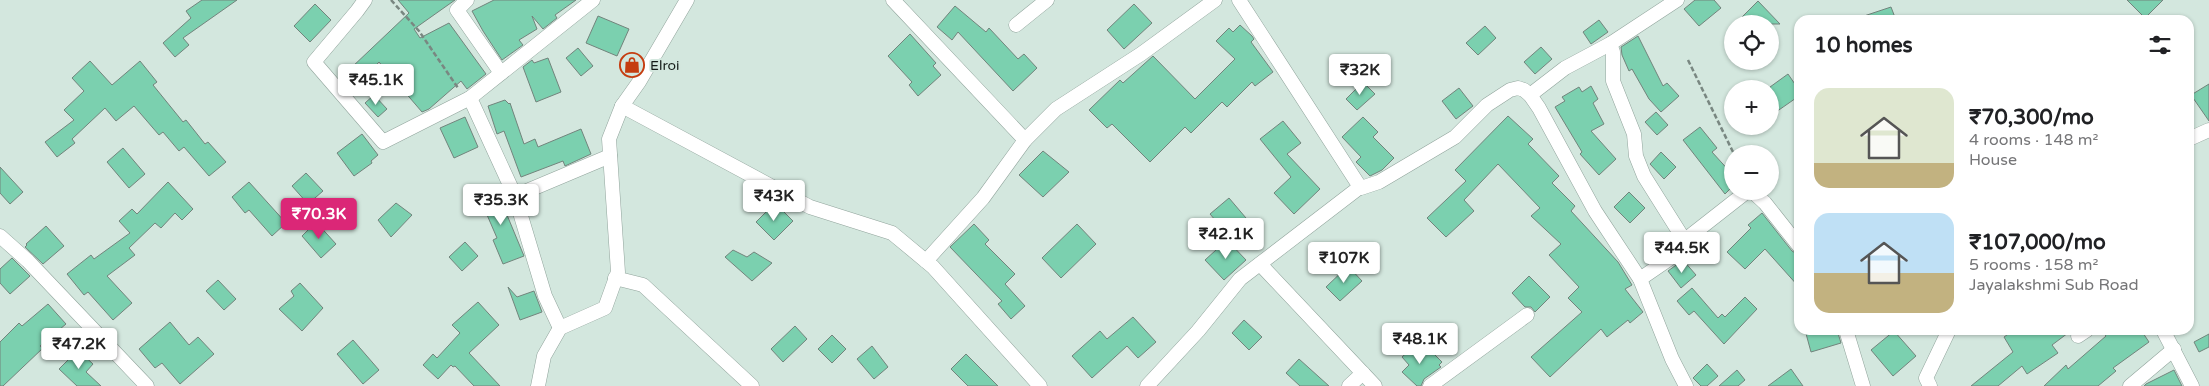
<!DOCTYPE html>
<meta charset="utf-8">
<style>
:root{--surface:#fff;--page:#f6f6f6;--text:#202124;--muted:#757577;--accent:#db2777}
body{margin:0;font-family:"Varela Round",sans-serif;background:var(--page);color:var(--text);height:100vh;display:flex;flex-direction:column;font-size:19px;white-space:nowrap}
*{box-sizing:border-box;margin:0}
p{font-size:16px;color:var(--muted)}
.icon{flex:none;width:28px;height:28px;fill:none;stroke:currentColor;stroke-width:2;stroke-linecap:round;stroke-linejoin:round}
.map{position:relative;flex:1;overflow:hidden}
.panel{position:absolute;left:1794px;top:15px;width:400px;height:320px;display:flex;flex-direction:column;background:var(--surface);border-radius:15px;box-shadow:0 1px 4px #0004}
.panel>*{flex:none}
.controls{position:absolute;left:1724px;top:15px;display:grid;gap:10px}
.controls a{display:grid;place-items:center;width:55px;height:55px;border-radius:50%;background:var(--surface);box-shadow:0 1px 4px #0004;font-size:25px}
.price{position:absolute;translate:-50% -42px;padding:0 11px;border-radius:5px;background:#fff;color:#222;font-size:16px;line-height:32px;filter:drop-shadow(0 1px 2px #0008)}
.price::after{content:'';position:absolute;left:50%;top:30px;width:15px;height:11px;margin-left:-8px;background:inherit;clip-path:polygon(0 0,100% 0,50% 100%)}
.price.selected{background:var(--accent);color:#fff}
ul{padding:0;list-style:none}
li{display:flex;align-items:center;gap:15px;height:125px;padding:0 20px}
li span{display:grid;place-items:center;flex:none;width:140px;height:100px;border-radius:15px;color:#555}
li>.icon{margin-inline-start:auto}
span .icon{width:60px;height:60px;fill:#fffc;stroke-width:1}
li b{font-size:21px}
h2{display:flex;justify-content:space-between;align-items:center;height:60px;padding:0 20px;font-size:21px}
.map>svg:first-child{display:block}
.building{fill:#7bd0af;stroke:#72847c}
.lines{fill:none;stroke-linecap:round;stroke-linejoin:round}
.minor-casing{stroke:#91a49c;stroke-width:15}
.path{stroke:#798781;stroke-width:2.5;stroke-dasharray:5 2.5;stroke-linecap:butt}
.minor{stroke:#fff;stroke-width:14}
.labels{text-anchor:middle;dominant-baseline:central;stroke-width:4;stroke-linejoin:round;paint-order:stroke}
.poi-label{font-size:14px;fill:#131a17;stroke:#d3e7de;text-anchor:start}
</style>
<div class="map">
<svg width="2209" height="386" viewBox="0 0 2209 386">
<rect width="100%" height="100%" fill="#d3e7de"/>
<g class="building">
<path d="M202 0H237L183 38 189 45 175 57 163 43 191 18 186 11Z"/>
<path d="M398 0H455L414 29 420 38 449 23 486 74 467 89 461 81 429 109 422 112 379 62 363 79 351 68 409 13Z"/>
<path d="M494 0H576L555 15 557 18 543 29 532 16 537 29 519 40 523 45 502 60 483 31 472 11Z"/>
<path d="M1695 0H1714L1721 8 1699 26 1684 9Z"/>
<path d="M2127 0H2163L2145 18Z"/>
<path d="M1758 1 1780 24H1735Z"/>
<path d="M315 4 331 20 310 42 294 26Z"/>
<path d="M1134 4 1152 23 1124 49 1107 30Z"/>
<path d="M955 6 986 32 989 28 1018 59 1024 54 1037 68 1013 91 958 32 952 40 937 27Z"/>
<path d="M1891 7 1896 20H1858V18Z"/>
<path d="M598 16 629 29 617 56 586 43Z"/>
<path d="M1599 20 1608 32 1591 44 1583 32Z"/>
<path d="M1240 25 1252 36 1254 39 1251 42 1273 72 1255 86 1252 82 1227 107 1222 102 1191 133 1185 127 1150 162 1112 124 1107 128 1089 110 1120 80 1123 83 1153 56 1195 99 1235 59 1216 41 1229 28 1233 32Z"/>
<path d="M1485 26 1496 38 1478 55 1466 43Z"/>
<path d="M910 34 936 63 933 66 941 75 918 96 909 85 912 82 888 56Z"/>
<path d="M1638 36 1663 86 1667 83 1679 96 1661 112 1649 99 1632 69 1629 71 1622 55 1621 47Z"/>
<path d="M1541 47 1552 59 1535 74 1524 62Z"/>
<path d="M578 48 593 66 581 76 566 58Z"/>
<path d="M548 58 561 92 536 102 523 67 532 60 534 63Z"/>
<path d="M90 61 112 85 140 61 157 82 153 85 183 122 186 120 205 144 208 142 226 162 209 176 184 147 179 151 163 132 159 135 134 106 116 121 105 108 72 139 75 143 57 157 45 142 74 120 64 110 84 91 72 78Z"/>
<path d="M1788 74 1799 90V96L1776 112 1770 103V87Z"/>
<path d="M1363 82 1375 94 1357 110 1346 99Z"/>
<path d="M2209 84V121L2191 95Z"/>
<path d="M1591 86 1598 99 1593 103 1604 124 1591 131 1616 159 1599 175 1580 154 1582 152 1555 107 1565 101 1562 97 1579 87 1582 92Z"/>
<path d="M1459 88 1473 106 1456 119 1442 101Z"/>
<path d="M374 95 387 109 378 117 365 103Z"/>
<path d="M505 100 509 104 510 103 524 144 535 139 538 147 581 129 591 154 565 166 563 161 521 177 504 131 497 134 488 106Z"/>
<path d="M1656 112 1668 125 1657 135 1645 122Z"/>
<path d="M1508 116 1533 139 1528 144 1559 176 1552 183 1575 206 1571 211 1618 262 1632 285 1625 289 1643 312 1630 323 1628 320 1607 337 1601 329 1550 377 1531 357 1582 312 1568 298 1579 287 1549 255 1561 244 1531 216 1540 208 1498 164 1464 200 1474 211 1446 237 1427 218 1466 181 1455 170Z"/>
<path d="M465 117 478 147 454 158 440 128Z"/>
<path d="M1363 117 1378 132 1373 137 1394 158 1382 170 1370 176 1356 162 1361 157 1342 137Z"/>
<path d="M1283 121 1301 143 1287 154 1320 189 1294 214 1274 193 1291 177 1260 139Z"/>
<path d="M1700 127 1717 148 1712 152 1732 174V187L1725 194 1683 140Z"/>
<path d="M362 134 378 155 371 161 372 163 354 176 337 153Z"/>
<path d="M123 148 145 174 129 188 107 162Z"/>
<path d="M1043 151 1069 172 1043 197 1019 175Z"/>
<path d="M1661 152 1676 167 1664 179 1650 164Z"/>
<path d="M0 167 23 192 10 204 0 193Z"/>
<path d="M306 173 323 191 308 204 292 186Z"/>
<path d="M168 182 193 209 182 220 175 213 161 228 155 223 129 248 135 255 107 276 132 303 113 320 88 292 84 295 67 274 91 255 94 259 130 233 119 221 132 209 137 214Z"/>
<path d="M249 182 286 223 272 236 249 210 245 213 232 197Z"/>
<path d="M495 186 524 256 503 264 493 240 497 238 478 194Z"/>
<path d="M1629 192 1645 208 1630 223 1614 207Z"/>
<path d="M1229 198 1246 218 1227 234 1210 214Z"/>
<path d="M396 203 412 215 391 237 378 220Z"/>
<path d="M775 203 793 221 774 240 756 222Z"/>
<path d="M1762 213 1792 251 1799 255V287L1765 249 1745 269 1727 252 1751 228 1748 225Z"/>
<path d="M316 222 336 244 321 258 302 236Z"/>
<path d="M974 224 989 240 985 244 1015 274 1005 284 1025 306 1011 319 998 304 1002 301 950 247Z"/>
<path d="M1077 224 1096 244 1061 278 1042 258Z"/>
<path d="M46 226 64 246 43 264 25 247 27 245 26 244Z"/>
<path d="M1227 240 1246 260 1224 280 1205 260Z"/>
<path d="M465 242 478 256 462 271 449 257Z"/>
<path d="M733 250 747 257 754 252 772 263 752 281 725 257Z"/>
<path d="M12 258 30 276 10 294 0 283V269Z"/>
<path d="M1683 260 1696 275 1681 288 1668 271Z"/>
<path d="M1348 266 1362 281 1340 301 1326 287Z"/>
<path d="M1529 276 1550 297 1535 312 1531 307H1525L1512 293Z"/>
<path d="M218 280 236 299 224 310 206 291Z"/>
<path d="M300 283 323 308 302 331 279 309 294 296 291 291Z"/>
<path d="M508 287 517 297 534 291 542 312 520 320Z"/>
<path d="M1692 288 1718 318 1722 314 1725 317 1745 297 1757 309 1724 344 1694 311 1689 315 1677 301Z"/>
<path d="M478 302 499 325 469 353 500 386H474L455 366 453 367 451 365 438 379 423 365 433 354 437 358 460 333 452 325Z"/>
<path d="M48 304 66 324 40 346 43 348 3 386H0V342L19 323 22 326Z"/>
<path d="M1133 317 1156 342 1138 358 1127 346 1092 378 1072 356 1100 331 1107 339Z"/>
<path d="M1244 320 1262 337 1249 350 1232 333Z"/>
<path d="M170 322 189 345 198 337 214 354 180 384 162 363 155 368 139 349Z"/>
<path d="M795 326 807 339 783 362 771 349Z"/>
<path d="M1805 330H1837L1841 343 1811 352Z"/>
<path d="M2014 330H2072L2052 345 2058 353 2027 374 2022 366 1998 386H1971L2013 352 2004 337Z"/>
<path d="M2101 330H2141L2149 342 2113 368 2116 371 2098 386H2044L2066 365 2068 369 2106 336Z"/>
<path d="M1894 331 1916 356 1893 376 1871 350Z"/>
<path d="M2209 334V347L2199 352 2194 342Z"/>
<path d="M832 335 846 349 832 363 818 349Z"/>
<path d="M353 340 379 370 363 384 337 354Z"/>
<path d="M872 346 888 367 874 379 857 359Z"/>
<path d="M1414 346 1421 353 1427 347 1442 362 1439 365 1441 367 1424 379 1421 386H1417L1402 372 1409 365 1402 357Z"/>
<path d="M78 350 93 364 86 372 101 386H77L59 369Z"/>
<path d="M966 354 998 386H968L951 369Z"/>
<path d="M1299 359 1329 386H1300L1286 373Z"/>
<path d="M1707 364 1718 376 1707 386H1701L1693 378Z"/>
<path d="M1791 369 1803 386H1768Z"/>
<path d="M1737 370 1745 380 1738 386H1719Z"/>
<path d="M2174 370 2182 386H2144L2146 384Z"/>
</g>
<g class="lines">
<defs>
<g id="minor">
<path d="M365 0 357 11 314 62 383 142 470 98"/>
<path d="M467 0 457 10 501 73"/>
<path d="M593 0 470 98 515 196 610 156"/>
<path d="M893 0 1025 140 1056 109 1141 54 1215 0"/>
<path d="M1016 25 1047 0"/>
<path d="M1610 44 1677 0"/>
<path d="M1530 95 1565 68 1610 44 1613 52V81L1634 134 1636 156 1644 176 1688 246 1640 279"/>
<path d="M622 106 810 207 892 233 933 267 1040 386"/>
<path d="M2189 139 2209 130"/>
<path d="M1360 187 1361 188 1379 182 1455 137 1487 105 1510 90 1518 88 1524 90 1530 95 1539 108 1595 211 1640 279 1672 359 1686 386"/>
<path d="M515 196 545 296 560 328"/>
<path d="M0 236 28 261 147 386"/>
<path d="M1685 240 1745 193 1753 192 1765 203 1799 246"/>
<path d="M926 261 983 198 1025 140"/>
<path d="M1260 264 1375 386"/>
<path d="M615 278 643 285 752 386"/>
<path d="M1846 330 1863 386"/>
<path d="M2163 330 2192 386"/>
<path d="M2078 336 2087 330"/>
<path d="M538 386 544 356 560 328 605 308 618 272 609 139 622 106 639 82 687 0"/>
<path d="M1147 386 1198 331 1240 279 1360 187 1239 0"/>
<path d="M1349 386 1363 373"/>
<path d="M1430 386 1527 315"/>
<path d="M1930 386 1926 378 1949 330"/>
<path d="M2130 386 2174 349"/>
</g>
</defs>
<use href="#minor" class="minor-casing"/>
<g class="path">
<path d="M391 0 419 31 458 88"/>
<path d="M1688 60 1734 154"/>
</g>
<use href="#minor" class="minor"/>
</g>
<defs>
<symbol id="shop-ring" viewBox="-11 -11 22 22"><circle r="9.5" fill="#d3e7de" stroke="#c53d10" stroke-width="1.5"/><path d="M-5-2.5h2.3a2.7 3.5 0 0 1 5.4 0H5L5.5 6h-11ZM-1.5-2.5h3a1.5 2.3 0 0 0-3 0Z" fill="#c53d10"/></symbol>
</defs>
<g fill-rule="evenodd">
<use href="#shop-ring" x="618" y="51" width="28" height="28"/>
</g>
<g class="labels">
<g class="poi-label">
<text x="650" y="65">Elroi</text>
</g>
</g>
</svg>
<div class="controls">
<a><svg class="icon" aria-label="locate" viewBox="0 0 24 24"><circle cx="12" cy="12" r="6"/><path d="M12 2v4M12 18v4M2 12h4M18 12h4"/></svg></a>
<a>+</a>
<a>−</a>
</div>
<b class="price" style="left:1360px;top:96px">₹32K</b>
<b class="price" style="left:376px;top:106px">₹45.1K</b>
<b class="price" style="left:774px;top:222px">₹43K</b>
<b class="price" style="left:501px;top:226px">₹35.3K</b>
<b class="price selected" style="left:319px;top:240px">₹70.3K</b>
<b class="price" style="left:1226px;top:260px">₹42.1K</b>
<b class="price" style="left:1682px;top:274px">₹44.5K</b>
<b class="price" style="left:1344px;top:284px">₹107K</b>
<b class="price" style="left:1420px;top:365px">₹48.1K</b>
<b class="price" style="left:79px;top:370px">₹47.2K</b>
<section class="panel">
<h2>10 homes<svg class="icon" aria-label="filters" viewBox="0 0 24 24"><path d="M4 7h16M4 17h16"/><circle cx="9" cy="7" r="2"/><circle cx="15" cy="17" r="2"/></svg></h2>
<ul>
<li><span style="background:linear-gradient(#dfe7d0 75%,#c2b280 0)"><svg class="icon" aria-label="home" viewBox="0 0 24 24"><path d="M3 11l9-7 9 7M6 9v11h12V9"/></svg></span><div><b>₹70,300/mo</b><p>4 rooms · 148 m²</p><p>House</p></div></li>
<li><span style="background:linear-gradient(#bfe0f5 60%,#c2b280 0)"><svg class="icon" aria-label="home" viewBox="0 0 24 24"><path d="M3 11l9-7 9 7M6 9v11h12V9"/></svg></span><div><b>₹107,000/mo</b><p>5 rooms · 158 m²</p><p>Jayalakshmi Sub Road</p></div></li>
</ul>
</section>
</div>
